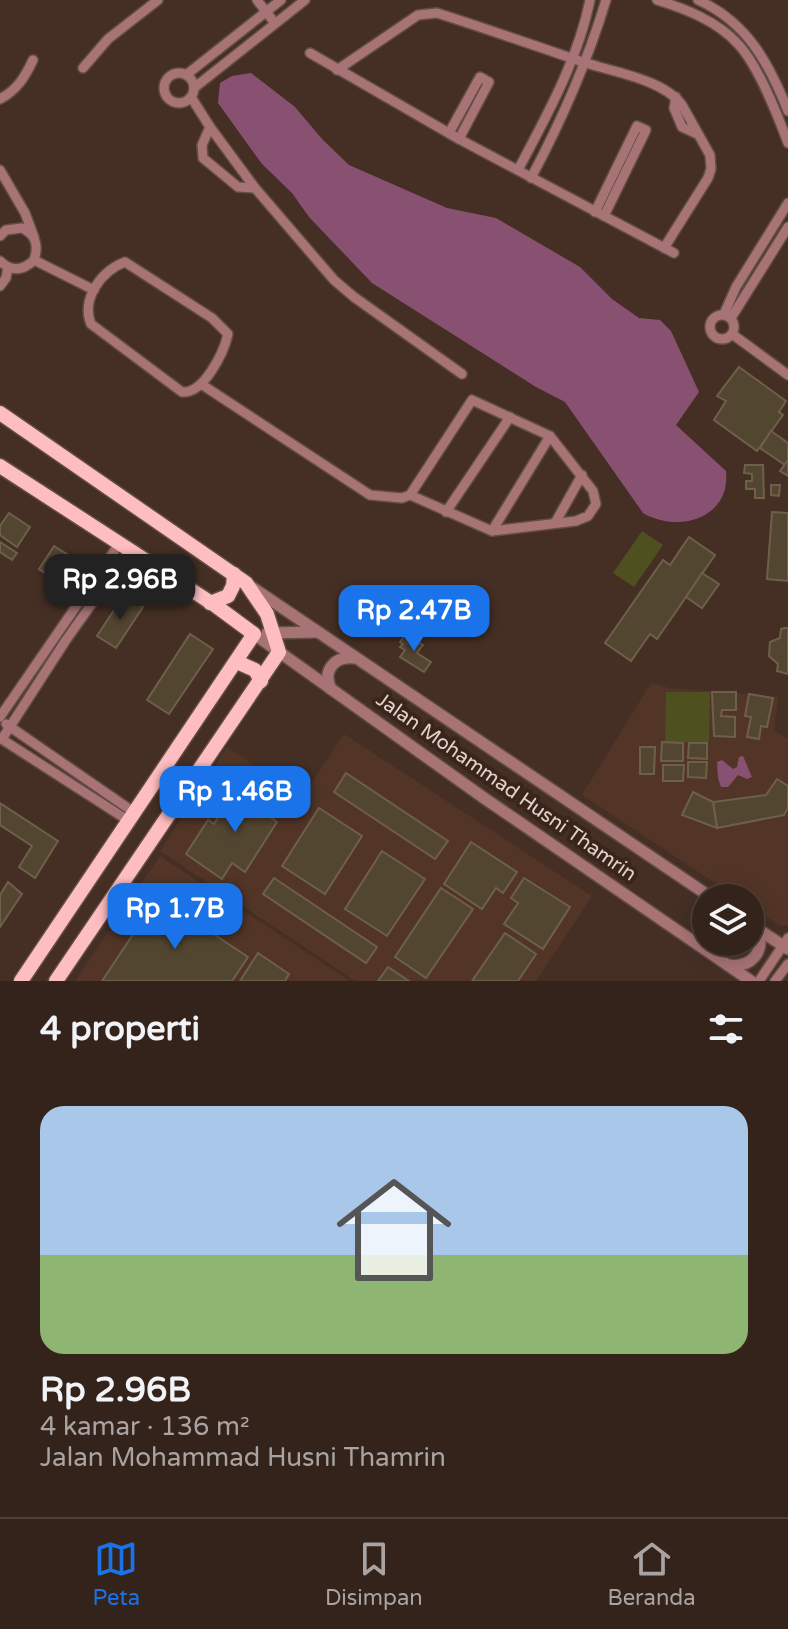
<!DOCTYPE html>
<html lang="id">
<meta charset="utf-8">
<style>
:root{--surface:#34231b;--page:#3f2f28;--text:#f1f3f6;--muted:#a9a4a3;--line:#4e403a;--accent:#1a73e8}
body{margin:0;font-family:"Varela Round",sans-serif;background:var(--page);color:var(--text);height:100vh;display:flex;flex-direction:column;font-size:30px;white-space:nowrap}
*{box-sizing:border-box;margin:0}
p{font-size:26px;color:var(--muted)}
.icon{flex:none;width:44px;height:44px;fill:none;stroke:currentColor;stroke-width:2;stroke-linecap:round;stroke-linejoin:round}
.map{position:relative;height:981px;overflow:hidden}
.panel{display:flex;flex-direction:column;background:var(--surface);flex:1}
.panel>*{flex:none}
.buttons{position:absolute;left:692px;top:884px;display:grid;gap:16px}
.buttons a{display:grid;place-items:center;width:72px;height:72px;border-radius:50%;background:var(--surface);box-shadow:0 4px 20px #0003,0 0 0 2px var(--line);font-size:40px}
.price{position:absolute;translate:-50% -68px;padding:0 18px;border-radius:16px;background:var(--accent);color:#fff;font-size:26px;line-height:52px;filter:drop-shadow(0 2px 4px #0008)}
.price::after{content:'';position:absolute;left:50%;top:48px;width:24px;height:18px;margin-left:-12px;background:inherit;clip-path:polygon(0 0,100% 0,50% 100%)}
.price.selected{background:#222;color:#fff}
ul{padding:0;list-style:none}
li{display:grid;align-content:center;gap:16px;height:424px;padding:0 40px}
li span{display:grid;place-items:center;height:248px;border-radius:24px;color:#555}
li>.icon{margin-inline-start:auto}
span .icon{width:144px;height:144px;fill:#fffc;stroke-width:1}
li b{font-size:34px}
h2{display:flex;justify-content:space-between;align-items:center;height:96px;padding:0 40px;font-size:34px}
.tab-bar{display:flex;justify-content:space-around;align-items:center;height:112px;border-top:2px solid var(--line);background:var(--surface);font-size:22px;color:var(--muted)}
.tab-bar a{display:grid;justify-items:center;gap:4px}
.tab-bar .selected{color:var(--accent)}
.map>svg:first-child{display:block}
.built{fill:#523527}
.green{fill:#4f501f}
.water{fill:#895171}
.building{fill:#534631;stroke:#6e5f4a;stroke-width:2}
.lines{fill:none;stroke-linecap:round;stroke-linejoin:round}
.minor-casing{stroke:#614d42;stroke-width:12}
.tertiary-casing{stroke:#614d42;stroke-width:14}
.primary-casing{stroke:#614d42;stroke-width:17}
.minor{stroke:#a77375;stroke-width:9}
.tertiary{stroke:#a77375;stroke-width:11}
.primary{stroke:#febdc0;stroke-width:14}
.labels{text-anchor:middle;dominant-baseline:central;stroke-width:8;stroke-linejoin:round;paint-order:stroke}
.street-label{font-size:20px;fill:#e2d3cc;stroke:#3a251a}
</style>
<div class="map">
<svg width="788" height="981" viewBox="0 0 788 981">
<rect width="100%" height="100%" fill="#452f24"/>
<g class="built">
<path d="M651 683 669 688 778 697 774 730 788 739V925H779L750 906V898H738L582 795Z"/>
<path d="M344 734 592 896 536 981H355L160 851 227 747 302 797Z"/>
<path d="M160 856 350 981H75Z"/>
</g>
<g class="green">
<path d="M642 531 663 545 634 587 613 573Z"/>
<path d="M666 692H710L709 742H665Z"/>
</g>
<g class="water">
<path d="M251 73 295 107 322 139 349 165 447 208 496 218 580 267 612 299 639 318 660 320 671 331 699 392 676 425 726 471C731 518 679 534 643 513L565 402 536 387 372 283 309 217 292 193 262 164 218 103 220 83 232 76Z"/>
<path d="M743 756 752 777 747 779 738 775 728 787H721L718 778 717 762 722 760 733 769 737 767 739 757Z"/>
</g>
<g class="building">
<path d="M739 367 786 401 779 412 783 415 757 451 714 420 726 401 717 396Z"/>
<path d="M771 431 788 443V460L785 465 760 448Z"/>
<path d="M788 460V476L780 471Z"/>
<path d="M745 465H763L764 498H755V489H746V481H752V474L744 473Z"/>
<path d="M771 485H780L779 496 771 495Z"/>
<path d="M772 512 788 513V581L767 579Z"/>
<path d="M9 513 30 527 17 547 0 535V526Z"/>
<path d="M689 537 715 555 657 639 650 634 631 661 605 643 663 560 670 565Z"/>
<path d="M0 542 17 553 12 560 0 552Z"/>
<path d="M54 546 70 556 55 580 39 569Z"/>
<path d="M702 573 719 584 702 608 686 597Z"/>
<path d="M124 595 143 607 116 648 97 636Z"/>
<path d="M784 628H788V674L777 671 778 664 769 656 770 642 780 638 781 629Z"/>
<path d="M190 634 213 649 169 714 147 700Z"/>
<path d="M406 634 423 645 417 653 431 662 424 672 400 657 405 650 400 647 403 644 400 642Z"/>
<path d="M712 692H736V710H722L721 716 735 717V737L714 736Z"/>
<path d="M749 694 773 698 767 727 761 726 759 739 747 737 751 717 745 716Z"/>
<path d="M662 742 683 743V761H661Z"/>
<path d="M689 743H707V759L688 758Z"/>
<path d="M640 747H655L654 774H640Z"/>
<path d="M688 762H707L706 778 688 777Z"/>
<path d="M663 765H684L683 781H663Z"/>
<path d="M346 773 448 841 435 859 334 792Z"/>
<path d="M777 779 788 786V808L784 815 717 828 713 802 766 795Z"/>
<path d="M257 791 277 804 270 817 277 822 245 872 232 863 222 879 186 854 208 820 214 824 232 795 244 793 251 798Z"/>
<path d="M693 792 713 802 717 828 682 815Z"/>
<path d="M0 803 58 841 35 878 19 867 32 846 0 825Z"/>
<path d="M319 808 362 836 325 894 282 866Z"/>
<path d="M471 842 517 872 503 893 496 888 482 909 444 884Z"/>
<path d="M382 851 425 879 387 936 345 909Z"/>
<path d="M274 878 377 947 366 963 263 894Z"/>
<path d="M524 878 570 907 543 949 504 924 518 903 511 898Z"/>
<path d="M8 882 22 894 0 927V895Z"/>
<path d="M441 888 473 909 426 978 395 957Z"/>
<path d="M158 897 248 957 232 981H102Z"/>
<path d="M505 933 536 954 518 981H472Z"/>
<path d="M258 953 289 974 285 981H240Z"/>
<path d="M388 967 409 981H378Z"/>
</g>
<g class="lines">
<defs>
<g id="minor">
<path d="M257 0 274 22"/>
<path d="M657 0C686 9 717 21 738 44 757 64 778 116 788 143"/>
<path d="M698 0C747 22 769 63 788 111"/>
<path d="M310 53 459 139 674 253"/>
<path d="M83 68 108 39 158 0"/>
<path d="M337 70 418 15 437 13C487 29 536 46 586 63 614 72 664 80 682 105L710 155 711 169 708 178 664 248"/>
<circle cx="179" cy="88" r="15"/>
<path d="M186 75 281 0"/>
<path d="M194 88 305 0"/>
<path d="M191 97 210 127 255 188 334 280 354 297 462 374"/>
<path d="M676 97 674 108 682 127 697 134"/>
<path d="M0 99C17 90 25 77 33 60"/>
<path d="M210 127 202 145 203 158 238 187 255 188"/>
<path d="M449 133 480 77 489 82 459 139"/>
<path d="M0 170 25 213 34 237"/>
<path d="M518 170C546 117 578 60 590 0"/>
<path d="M531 178C562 120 587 63 606 0"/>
<path d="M595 212 637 126 646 130 604 216"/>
<path d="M0 236 6 230 22 228C36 235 39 245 34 260 23 271 11 272 0 261"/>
<path d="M34 260 94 290"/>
<path d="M125 262 212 318 228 334C224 352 204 394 182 392L91 324C81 299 101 271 125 262Z"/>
<path d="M0 286 6 278 8 267"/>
<path d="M724 314 736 287 788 203"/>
<circle cx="722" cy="327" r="12"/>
<path d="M731 318 788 227"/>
<path d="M732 334 788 375"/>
<path d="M201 384 370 495 402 498 410 495 492 531 576 521 588 516 596 504 593 491 550 436 472 400 410 495"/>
<path d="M446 512 510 417"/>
<path d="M555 523 582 475"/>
<path d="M492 531 550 436"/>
<path d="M0 717 119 544"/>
<path d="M6 724 135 813"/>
<path d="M0 738 129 821"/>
<path d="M2 739 66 640 130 550"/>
<path d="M759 981 788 938"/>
<path d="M775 981 788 964"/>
</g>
<g id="tertiary">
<path d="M250 586 712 898"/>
<path d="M267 633 318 632"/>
<path d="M254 634 484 798 751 981"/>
<path d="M331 689C322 671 334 656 354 658"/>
<path d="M750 924 788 949"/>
<path d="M728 965C752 968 765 952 758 929"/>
</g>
<g id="primary">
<path d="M0 413 246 583 267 614 279 652 56 981"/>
<path d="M0 466 216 606 254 634 21 981"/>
<path d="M210 603 228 596 233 586 234 574"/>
<path d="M237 662 255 670 261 681"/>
</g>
</defs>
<use href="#minor" class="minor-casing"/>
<use href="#tertiary" class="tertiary-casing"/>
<use href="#primary" class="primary-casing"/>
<use href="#minor" class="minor"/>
<use href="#tertiary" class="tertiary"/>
<use href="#primary" class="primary"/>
</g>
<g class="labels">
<g class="street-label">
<text transform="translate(506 787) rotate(35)">Jalan Mohammad Husni Thamrin</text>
</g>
</g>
</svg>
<div class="buttons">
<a><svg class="icon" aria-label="layers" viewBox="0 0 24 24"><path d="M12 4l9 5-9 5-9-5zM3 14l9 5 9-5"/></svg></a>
</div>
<b class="price selected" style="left:120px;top:622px">Rp 2.96B</b>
<b class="price" style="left:414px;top:653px">Rp 2.47B</b>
<b class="price" style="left:235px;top:834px">Rp 1.46B</b>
<b class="price" style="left:175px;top:951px">Rp 1.7B</b>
</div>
<section class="panel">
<h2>4 properti<svg class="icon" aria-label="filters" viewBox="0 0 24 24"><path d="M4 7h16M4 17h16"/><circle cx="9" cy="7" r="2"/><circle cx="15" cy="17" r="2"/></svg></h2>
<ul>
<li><span style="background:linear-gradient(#a9c7e8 60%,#8fb573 0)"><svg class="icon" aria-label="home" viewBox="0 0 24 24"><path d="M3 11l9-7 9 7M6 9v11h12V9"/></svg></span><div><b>Rp 2.96B</b><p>4 kamar · 136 m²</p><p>Jalan Mohammad Husni Thamrin</p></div></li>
</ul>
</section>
<nav class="tab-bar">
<a class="selected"><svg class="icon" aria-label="map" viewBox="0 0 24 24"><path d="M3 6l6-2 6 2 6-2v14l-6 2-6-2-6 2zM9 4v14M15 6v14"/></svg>Peta</a>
<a><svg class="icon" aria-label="saved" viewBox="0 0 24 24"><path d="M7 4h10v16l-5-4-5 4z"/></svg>Disimpan</a>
<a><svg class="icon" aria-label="home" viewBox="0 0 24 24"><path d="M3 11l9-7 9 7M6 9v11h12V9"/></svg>Beranda</a>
</nav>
